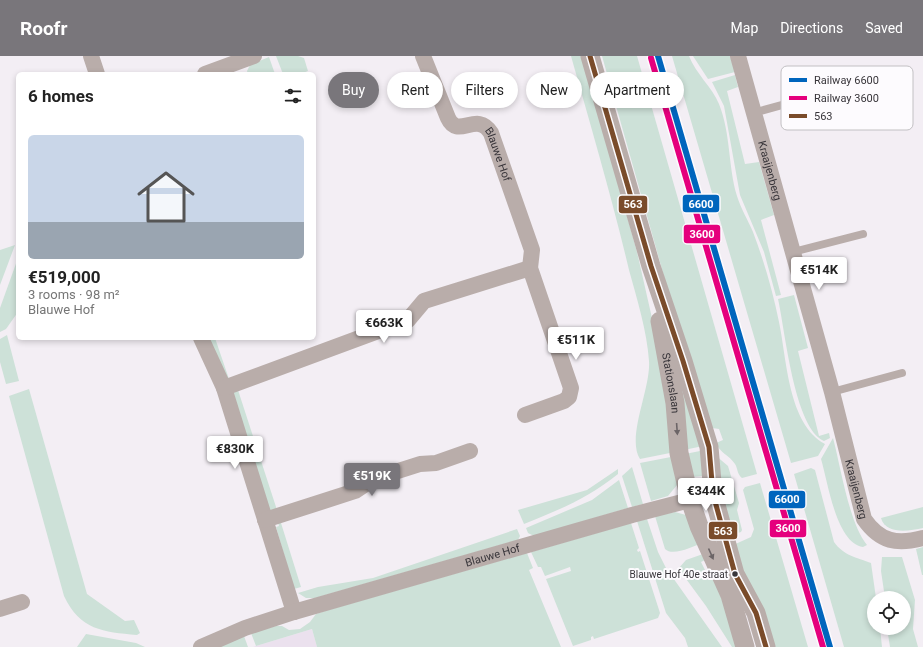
<!DOCTYPE html>
<meta charset="utf-8">
<style>
:root{--surface:#fff;--page:#f6f6f6;--text:#222;--muted:#767676;--accent:#79767b}
body{margin:0;font-family:Roboto,sans-serif;background:var(--page);color:var(--text);height:100vh;display:flex;flex-direction:column;font-size:15px;white-space:nowrap}
*{box-sizing:border-box;margin:0}
p{font-size:13px;color:var(--muted)}
.icon{flex:none;width:22px;height:22px;fill:none;stroke:currentColor;stroke-width:2;stroke-linecap:round;stroke-linejoin:round}
.map{position:relative;flex:1;overflow:hidden}
.details{position:absolute;left:16px;top:16px;width:300px;height:268px;display:flex;flex-direction:column;background:var(--surface);border-radius:6px;box-shadow:0 2px 6px #0003}
.details>*{flex:none}
.top-card{position:absolute;left:328px;top:16px;width:380px;height:36px;display:flex;gap:8px}
.fabs{position:absolute;left:867px;top:535px;display:grid;gap:8px}
.fabs a{display:grid;place-items:center;width:44px;height:44px;border-radius:50%;background:var(--surface);box-shadow:0 2px 6px #0003;font-size:20px}
.price{position:absolute;translate:-50% -34px;padding:0 9px;border-radius:4px;background:#fff;color:#222;font-size:13px;line-height:26px;filter:drop-shadow(0 1px 2px #0008)}
.price::after{content:'';position:absolute;left:50%;top:24px;width:12px;height:9px;margin-left:-6px;background:inherit;clip-path:polygon(0 0,100% 0,50% 100%)}
.price.active{background:var(--accent);color:#fff}
ul{padding:0;list-style:none}
li{display:grid;align-content:center;gap:8px;height:212px;padding:0 12px}
li span{display:grid;place-items:center;height:124px;border-radius:6px;color:#555}
li>.icon{margin-inline-start:auto}
span .icon{width:72px;height:72px;fill:#fffc;stroke-width:1}
li b{font-size:17px}
h2{display:flex;justify-content:space-between;align-items:center;height:48px;padding:0 12px;font-size:17px}
.pill{padding:0 14px;border-radius:18px;background:var(--surface);box-shadow:0 2px 6px #0003;font-size:14px;line-height:36px}
.pill.active{background:var(--accent);color:#fff}
header{display:flex;align-items:center;gap:24px;box-sizing:border-box;height:56px;padding:0 20px;background:var(--accent);color:#fff}
header strong{font-size:19px}
nav{display:flex;gap:22px;margin-inline-start:auto;font-size:14px}
.map>svg:first-child{display:block}
.built{fill:#ebe1ee}
.green{fill:#cde1d8}
.lines{fill:none;stroke-linecap:round;stroke-linejoin:round}
.service{stroke:#b9adaa;stroke-width:8}
.minor{stroke:#b9adaa;stroke-width:16}
.tertiary{stroke:#b9adaa;stroke-width:19}
.bus-1-casing{stroke:#fdfbfe;stroke-width:8}
.bus-1{stroke:#7a4b2a;stroke-width:5}
.rail-1-casing{stroke:#fdfbfe;stroke-width:9}
.rail-2-casing{stroke:#fdfbfe;stroke-width:9}
.rail-1{stroke:#0065bd;stroke-width:6}
.rail-2{stroke:#e5007d;stroke-width:6}
.oneway{fill:#6c6567}
.bus-dot{fill:#38353a;stroke:#fdfbfe;stroke-width:1.5}
.labels{text-anchor:middle;dominant-baseline:central;stroke-width:4;stroke-linejoin:round;paint-order:stroke}
.bus-label{font-size:10px;fill:#38353a;stroke:#fdfbfe;text-anchor:end}
.street-label{font-size:11px;fill:#38353a;stroke:#fdfbfe}
.key{fill:#fdfbfe;stroke:#c2c0c3;stroke-width:1}
.key-label{font-size:11px;fill:#38353a}
.line-badge{stroke:#fdfbfe;stroke-width:1.5}
.badge-label{font-size:11px;text-anchor:middle;font-weight:bold;fill:#fff}
</style>
<header>
<strong>Roofr</strong>
<nav><a>Map</a><a>Directions</a><a>Saved</a></nav>
</header>
<div class="map">
<svg width="923" height="591" viewBox="0 0 923 591">
<rect width="100%" height="100%" fill="#f3eef4"/>
<path class="built" d="M312 573 317 591H253L256 590Z"/>
<g class="green">
<path d="M276 0H298L304 2 308 15 300 18H283Z"/>
<path d="M571 0H582L637 196 659 293 675 396 640 403C626 381 651 333 649 305 647 275 637 243 629 214 612 142 591 71 571 0Z"/>
<path d="M602 0H637L757 418 742 422C737 418 738 413 735 408 729 399 720 397 716 387L723 384 719 373 712 372 703 359Z"/>
<path d="M672 0H689C696 18 712 31 719 48 731 78 728 111 737 140 741 153 748 164 753 176 764 205 773 236 779 266 787 304 788 368 825 388L818 400 791 407Z"/>
<path d="M693 0H730L735 16 708 23Z"/>
<path d="M269 1 275 18H248L247 15 250 9Z"/>
<path d="M735 19 738 31 727 35 745 108 759 106 774 159 761 164 781 239 776 240 764 196 740 139 724 50 712 26Z"/>
<path d="M15 189 0 229V194Z"/>
<path d="M18 202V256L6 273 0 276V252Z"/>
<path d="M794 239 808 292 798 295 819 380 829 377 830 382 824 385C794 372 785 273 778 243Z"/>
<path d="M7 279 19 325 6 328 0 306V283Z"/>
<path d="M207 282H215L229 323 226 324Z"/>
<path d="M673 307 703 390 684 394Z"/>
<path d="M29 333 87 538 125 565 134 564 140 577 137 579C103 576 80 574 64 540L9 340Z"/>
<path d="M238 334 277 454 270 456 232 337Z"/>
<path d="M833 382C841 412 849 467 867 489L863 491C836 487 828 426 821 403Z"/>
<path d="M705 394 702 420 691 421 685 398Z"/>
<path d="M715 399 728 410 739 447 737 454 742 474 741 476 728 480Z"/>
<path d="M676 400 677 429 668 440 651 445 640 407Z"/>
<path d="M632 411 643 448 632 451 622 420Z"/>
<path d="M811 412 815 414 834 486C844 500 856 501 871 507L876 542H874V572H880L882 591H844L794 418Z"/>
<path d="M618 413V418C588 442 559 454 524 468L518 454 587 434Z"/>
<path d="M619 424 628 452 534 480 528 477 526 472 592 444Z"/>
<path d="M760 427 808 591H770L731 490 751 481 754 473 743 434 745 431Z"/>
<path d="M923 451V472C909 475 886 479 881 462Z"/>
<path d="M675 456 686 459 703 487C693 490 673 501 665 493L655 460Z"/>
<path d="M647 463 658 496 666 512 722 591H688L685 582 666 557 637 465Z"/>
<path d="M278 467H281L301 531 294 533 276 471 279 470Z"/>
<path d="M631 467 639 492 637 494 638 496 640 495 660 557 658 562 594 583 593 580 591 581V584L573 590 546 523 571 515 570 511 545 520 541 511H538L531 496Z"/>
<path d="M517 473 520 480 518 484 315 542H306L298 537 318 531 373 522Z"/>
<path d="M923 491V519H922L916 493Z"/>
<path d="M527 497 533 512 529 514 561 591H317L312 573 256 590 251 577 276 570H282L289 574 300 573 310 566 316 558 328 554Z"/>
<path d="M703 498 705 504 701 506 706 516 710 514 741 591H732L706 550 681 516 679 512 686 504Z"/>
<path d="M882 501H902L915 544 913 573 918 591H890L887 572H904V542H885L881 515Z"/>
<path d="M86 578 136 587 145 591H77Z"/>
<path d="M244 580 248 591H218Z"/>
</g>
<g class="lines">
<g class="service">
<path d="M753 57 822 38"/>
<path d="M793 196 863 178"/>
<path d="M832 336 902 317"/>
</g>
<g class="minor">
<path d="M91 0 97 18"/>
<path id="s1" d="M423 0 448 62C458 84 477 54 491 77L532 194 530 212 571 332 569 341 564 345 525 359"/>
<path id="s2" d="M738 0 832 336 864 463C880 486 897 489 923 482"/>
<path d="M205 18 254 0"/>
<path d="M201 282 224 332 294 556"/>
<path d="M224 332 408 264 424 245 530 212"/>
<path d="M265 464 355 435 373 423 420 408 436 407 470 395"/>
<path d="M0 553 22 546"/>
<path id="s3" d="M201 591 245 572 294 556 632 459 690 444"/>
</g>
<g class="tertiary">
<path d="M590 0 651 210 683 305 709 391 713 438 735 518 756 557 766 591"/>
<path id="s4" d="M660 265 675 347 679 397 690 444 699 470 730 539 745 591"/>
</g>
<defs>
<path id="bus-1" d="M590 0 651 210 683 305 709 391 713 438 735 518 756 557 766 591"/>
</defs>
<use href="#bus-1" class="bus-1-casing"/>
<use href="#bus-1" class="bus-1"/>
<defs>
<path id="rail-1" d="M658 0 830 591"/>
<path id="rail-2" d="M651 2 823 591"/>
</defs>
<use href="#rail-1" class="rail-1-casing"/>
<use href="#rail-2" class="rail-2-casing"/>
<use href="#rail-1" class="rail-1"/>
<use href="#rail-2" class="rail-2"/>
</g>
<defs><path id="oneway-solid" d="M-6-.8H1V-3.2L6.5 0L1 3.2V.8H-6Z"/></defs>
<g class="oneway">
<use href="#oneway-solid" transform="translate(677 373) rotate(86)"/>
<use href="#oneway-solid" transform="translate(711 498) rotate(66)"/>
</g>
<circle class="bus-dot" cx="735" cy="518" r="3.5"/>
<g class="labels">
<g class="bus-label">
<text x="728" y="518">Blauwe Hof 40e straat</text>
</g>
<g class="street-label">
<text stroke="none"><textPath href="#s1" startOffset="140">Blauwe Hof</textPath></text>
<text stroke="none"><textPath href="#s2" startOffset="119">Kraaijenberg</textPath></text>
<text stroke="none"><textPath href="#s4" startOffset="63">Stationslaan</textPath></text>
<text stroke="none"><textPath href="#s2" startOffset="449">Kraaijenberg</textPath></text>
<text stroke="none"><textPath href="#s3" startOffset="306">Blauwe Hof</textPath></text>
</g>
</g>
<rect x="781" y="10" width="132" height="64" rx="6" class="key"/>
<rect x="789" y="22" width="18" height="4" fill="#0065bd"/>
<rect x="789" y="40" width="18" height="4" fill="#e5007d"/>
<rect x="789" y="58" width="18" height="4" fill="#7a4b2a"/>
<g class="key-label">
<text x="814" y="28">Railway 6600</text>
<text x="814" y="46">Railway 3600</text>
<text x="814" y="64">563</text>
</g>
<g class="line-badge">
<rect x="682" y="138" width="38" height="19" rx="4" fill="#0065bd"/>
<rect x="618" y="139" width="30" height="19" rx="4" fill="#7a4b2a"/>
<rect x="683" y="168" width="38" height="20" rx="4" fill="#e5007d"/>
<rect x="768" y="434" width="38" height="19" rx="4" fill="#0065bd"/>
<rect x="769" y="463" width="38" height="19" rx="4" fill="#e5007d"/>
<rect x="708" y="465" width="30" height="19" rx="4" fill="#7a4b2a"/>
</g>
<g class="badge-label">
<text x="701" y="152">6600</text>
<text x="633" y="152">563</text>
<text x="702" y="182">3600</text>
<text x="787" y="447">6600</text>
<text x="788" y="476">3600</text>
<text x="723" y="479">563</text>
</g>
</svg>
<div class="fabs">
<a><svg class="icon" aria-label="locate" viewBox="0 0 24 24"><circle cx="12" cy="12" r="6"/><path d="M12 2v4M12 18v4M2 12h4M18 12h4"/></svg></a>
</div>
<b class="price" style="left:819px;top:235px">€514K</b>
<b class="price" style="left:384px;top:288px">€663K</b>
<b class="price" style="left:576px;top:305px">€511K</b>
<b class="price" style="left:235px;top:414px">€830K</b>
<b class="price active" style="left:372px;top:441px">€519K</b>
<b class="price" style="left:706px;top:456px">€344K</b>
<div class="top-card">
<a class="pill active">Buy</a>
<a class="pill">Rent</a>
<a class="pill">Filters</a>
<a class="pill">New</a>
<a class="pill">Apartment</a>
</div>
<section class="details">
<h2>6 homes<svg class="icon" aria-label="filters" viewBox="0 0 24 24"><path d="M4 7h16M4 17h16"/><circle cx="9" cy="7" r="2"/><circle cx="15" cy="17" r="2"/></svg></h2>
<ul>
<li><span style="background:linear-gradient(#c9d6e8 70%,#9aa5b1 0)"><svg class="icon" aria-label="home" viewBox="0 0 24 24"><path d="M3 11l9-7 9 7M6 9v11h12V9"/></svg></span><div><b>€519,000</b><p>3 rooms · 98 m²</p><p>Blauwe Hof</p></div></li>
</ul>
</section>
</div>
